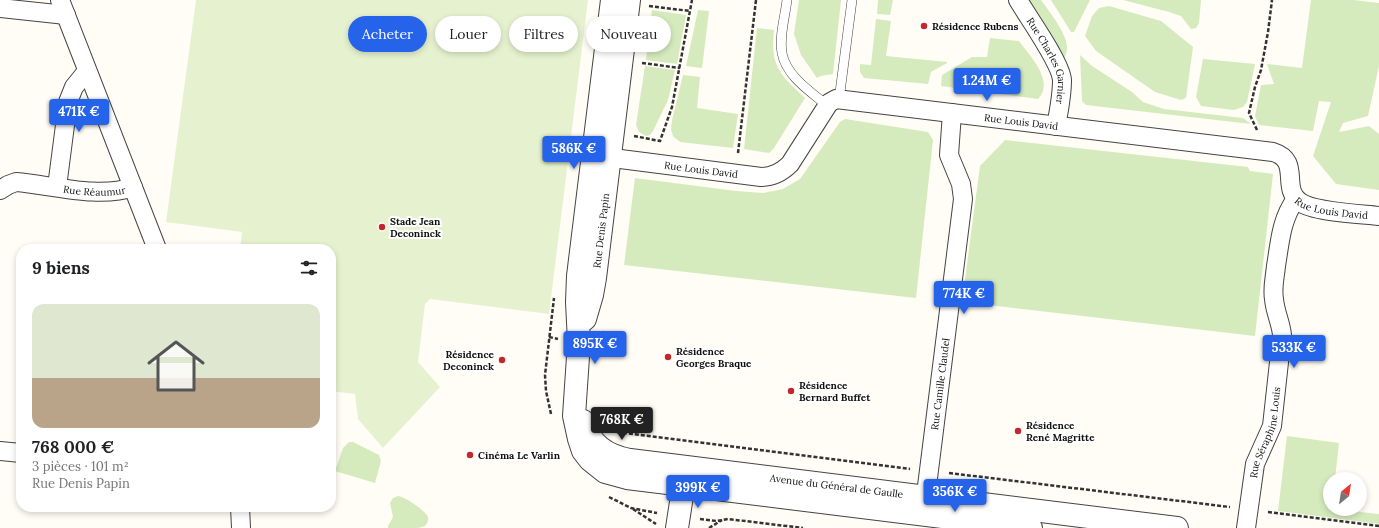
<!DOCTYPE html>
<html lang="fr">
<meta charset="utf-8">
<style>
:root{--surface:#fff;--page:#f2f2f2;--text:#202124;--muted:#757577;--line:#e0e0e0;--accent:#2563eb}
body{margin:0;font-family:Lora,serif;background:var(--page);color:var(--text);height:100vh;display:flex;flex-direction:column;font-size:15px;white-space:nowrap}
*{box-sizing:border-box;margin:0}
p{font-size:13px;color:var(--muted)}
.icon{flex:none;width:22px;height:22px;fill:none;stroke:currentColor;stroke-width:2;stroke-linecap:round;stroke-linejoin:round}
.map{position:relative;flex:1;overflow:hidden}
.sheet{position:absolute;left:16px;top:244px;width:320px;height:268px;display:flex;flex-direction:column;background:var(--surface);border-radius:16px;box-shadow:0 2px 6px #0003}
.sheet>*{flex:none}
.guide{position:absolute;left:348px;top:16px;width:380px;height:36px;display:flex;gap:8px}
.needle{width:26px;rotate:30deg}
.controls{position:absolute;left:1323px;top:472px;display:grid;gap:8px}
.controls a{display:grid;place-items:center;width:44px;height:44px;border-radius:50%;background:var(--surface);box-shadow:0 2px 6px #0003;font-size:20px}
.price{position:absolute;translate:-50% -34px;padding:0 9px;border-radius:4px;background:var(--accent);color:#fff;font-size:13px;line-height:26px;filter:drop-shadow(0 1px 2px #0008)}
.price::after{content:'';position:absolute;left:50%;top:24px;width:12px;height:9px;margin-left:-6px;background:inherit;clip-path:polygon(0 0,100% 0,50% 100%)}
.price.current{background:#222;color:#fff}
ul{padding:0;list-style:none}
li{display:grid;align-content:center;gap:8px;height:212px;padding:0 16px}
li+li{border-top:1px solid var(--line)}
li span{display:grid;place-items:center;height:124px;border-radius:12px;color:#555}
li>.icon{margin-inline-start:auto}
span .icon{width:72px;height:72px;fill:#fffc;stroke-width:1}
li b{font-size:17px}
h2{display:flex;justify-content:space-between;align-items:center;height:48px;padding:0 16px;font-size:17px}
.chip{padding:0 14px;border-radius:18px;background:var(--surface);box-shadow:0 2px 6px #0003;font-size:14px;line-height:36px}
.chip.current{background:var(--accent);color:#fff}
.map>svg:first-child{display:block}
.green{fill:#d5ebbd}
.pitch{fill:#e6f2cf}
.lines{fill:none;stroke-linecap:round;stroke-linejoin:round}
.service-casing{stroke:#444;stroke-width:10}
.minor-casing{stroke:#444;stroke-width:20}
.tertiary-casing{stroke:#444;stroke-width:24}
.path{stroke:#333;stroke-width:2.5;stroke-dasharray:4 2;stroke-linecap:butt}
.service{stroke:#fff;stroke-width:9}
.minor{stroke:#fff;stroke-width:18}
.tertiary{stroke:#fff;stroke-width:22}
.poi-dot{fill:#c4262e;stroke:#fff;stroke-width:1.5}
.labels{text-anchor:middle;dominant-baseline:central;stroke-width:4;stroke-linejoin:round;paint-order:stroke}
.poi-label{font-size:10px;font-weight:bold;fill:#111;stroke:#fff;text-anchor:start}
.street-label{font-size:10px;fill:#111;stroke:#fff}
</style>
<div class="map">
<svg width="1379" height="528" viewBox="0 0 1379 528">
<rect width="100%" height="100%" fill="#fffdf5"/>
<g class="green">
<path d="M799 0H841L833 74 821 76 817 78 801 55 794 34Z"/>
<path d="M878 0H893L890 15 877 14Z"/>
<path d="M1028 0H1041C1050 13 1076 43 1064 58Z"/>
<path d="M1051 0H1090L1074 32H1071Z"/>
<path d="M1123 0H1201L1199 23 1196 28 1191 29 1181 16 1169 12Z"/>
<path d="M1311 0H1354L1379 3V66L1368 116 1343 123 1339 132 1369 126 1379 134V190L1336 184 1313 156 1331 102 1319 101 1313 131 1259 125 1255 116 1261 85 1274 84 1267 64 1302 68Z"/>
<path d="M1109 6 1161 21 1193 47 1186 98 1181 100 1155 92 1096 51 1085 36 1092 16 1099 8Z"/>
<path d="M652 10 686 15 677 64 646 60Z"/>
<path d="M698 10 709 11 702 68 686 66Z"/>
<path d="M876 19 891 21 886 56 947 62V63L931 72 928 84 864 78 860 72V64L871 65Z"/>
<path d="M757 28 774 30C770 66 780 75 805 98L774 148 769 153 744 149Z"/>
<path d="M990 38 1019 41C1030 56 1055 81 1038 99L941 86 942 75 972 57H987Z"/>
<path d="M1080 55 1092 66 1132 92 1143 102 1164 109 1243 118 1251 124 1086 105 1082 101Z"/>
<path d="M1203 59 1255 64 1247 102 1243 107 1234 110 1201 106 1196 97Z"/>
<path d="M645 66 675 70 668 100 653 131 650 135 646 136 639 132 636 125Z"/>
<path d="M683 75 700 77 697 108 738 114 733 148 680 142 673 136 671 129 672 120Z"/>
<path d="M845 119 928 132 933 140 916 298 624 265 635 178 736 191 763 193 783 189 800 179 840 122Z"/>
<path d="M1005 140 1248 167 1250 171 1273 174 1255 336 962 302 980 166Z"/>
<path d="M1287 436 1339 443 1335 479H1330V509L1379 514V524L1278 511Z"/>
<path d="M349 442H353L379 455 381 461 375 483 335 471 343 448Z"/>
<path d="M398 496C405 497 425 510 428 517 429 520 427 524 425 526L418 528H388V526L393 517 390 503 393 498Z"/>
</g>
<path class="pitch" d="M196 0H588L549 314 430 299 425 304 418 362 440 387 383 448 358 419 355 394 331 391V249H240L242 232 166 222Z"/>
<g class="lines">
<defs>
<g id="service">
<path d="M787 0C785 17 779 36 782 53 786 76 811 92 828 106"/>
<path d="M839 100 852 0"/>
</g>
<g id="minor">
<path d="M60 0 157 249"/>
<path id="s1" d="M1018 0C1028 17 1061 63 1062 80 1062 95 1059 111 1056 126"/>
<path d="M0 8 66 15"/>
<path id="s2" d="M597 156 761 177C773 177 782 172 790 164L829 103 836 99 1273 152C1302 161 1280 188 1300 202 1313 212 1361 214 1379 216"/>
<path d="M57 187 68 102 74 87 87 71"/>
<path id="s3" d="M0 190 8 185 16 182C52 185 99 199 133 187"/>
<path d="M0 451 21 453"/>
<path d="M240 507 241 528"/>
<path id="s4" d="M924 510 963 199 961 184 949 155 952 113"/>
<path id="s5" d="M1246 528 1255 464 1272 426 1282 335C1281 323 1275 312 1274 299 1272 288 1275 277 1276 266 1280 242 1281 219 1296 199"/>
</g>
<g id="tertiary">
<path d="M612 0 578 276 577 302 579 342 574 416 579 439 583 451 590 460 605 472 627 478 1031 528"/>
<path id="s6" d="M585 319 592 295 595 278 629 0"/>
<path id="s7" d="M583 421C590 444 606 456 630 460L1177 528"/>
<path d="M677 528 686 470"/>
</g>
</defs>
<use href="#service" class="service-casing"/>
<use href="#minor" class="minor-casing"/>
<use href="#tertiary" class="tertiary-casing"/>
<g class="path">
<path d="M649 6 690 11"/>
<path d="M642 63 680 68"/>
<path d="M1257 130 1249 113 1255 87 1261 70 1268 32 1272 0"/>
<path d="M634 136 660 141 672 107 692 0"/>
<path d="M738 153 756 0"/>
<path d="M549 337 558 339"/>
<path d="M602 344 604 331"/>
<path d="M551 414 546 391 545 375 554 298"/>
<path d="M617 432 910 469"/>
<path d="M949 473 1230 507"/>
<path d="M609 497 631 508 657 513"/>
<path d="M633 509 656 524"/>
<path d="M1268 512 1379 526"/>
<path d="M700 519 717 521 728 519 803 528"/>
<path d="M709 528 722 520"/>
</g>
<use href="#service" class="service"/>
<use href="#minor" class="minor"/>
<use href="#tertiary" class="tertiary"/>
</g>
<g class="poi-dot">
<circle cx="924" cy="26" r="4"/>
<circle cx="382" cy="227" r="4"/>
<circle cx="668" cy="357" r="4"/>
<circle cx="502" cy="360" r="4"/>
<circle cx="791" cy="391" r="4"/>
<circle cx="1018" cy="431" r="4"/>
<circle cx="470" cy="455" r="4"/>
</g>
<g class="labels">
<g class="poi-label">
<text x="932" y="26">Résidence Rubens</text>
<text x="390" y="221">Stade Jean<tspan x="390" dy="12">Deconinck</tspan></text>
<text x="676" y="351">Résidence<tspan x="676" dy="12">Georges Braque</tspan></text>
<text x="494" y="354" text-anchor="end">Résidence<tspan x="494" dy="12">Deconinck</tspan></text>
<text x="799" y="385">Résidence<tspan x="799" dy="12">Bernard Buffet</tspan></text>
<text x="1026" y="425">Résidence<tspan x="1026" dy="12">René Magritte</tspan></text>
<text x="478" y="455">Cinéma Le Varlin</text>
</g>
<g class="street-label">
<text stroke="none"><textPath href="#s1" startOffset="69">Rue Charles Garnier</textPath></text>
<text stroke="none"><textPath href="#s2" startOffset="465">Rue Louis David</textPath></text>
<text stroke="none"><textPath href="#s2" startOffset="105">Rue Louis David</textPath></text>
<text stroke="none"><textPath href="#s3" startOffset="97">Rue Réaumur</textPath></text>
<text stroke="none"><textPath href="#s2" startOffset="812">Rue Louis David</textPath></text>
<text stroke="none"><textPath href="#s6" startOffset="90">Rue Denis Papin</textPath></text>
<text stroke="none"><textPath href="#s4" startOffset="127">Rue Camille Claudel</textPath></text>
<text stroke="none"><textPath href="#s5" startOffset="98">Rue Séraphine Louis</textPath></text>
<text stroke="none"><textPath href="#s7" startOffset="273">Avenue du Général de Gaulle</textPath></text>
</g>
</g>
</svg>
<div class="controls">
<a><svg class="needle" viewBox="-14 -14 28 28"><path d="M0-13l5 13h-10z" fill="#e53935"/><path d="M0 13l5-13h-10z" fill="#757577"/></svg></a>
</div>
<b class="price" style="left:987px;top:102px">1.24M €</b>
<b class="price" style="left:79px;top:133px">471K €</b>
<b class="price" style="left:574px;top:170px">586K €</b>
<b class="price" style="left:964px;top:315px">774K €</b>
<b class="price" style="left:595px;top:365px">895K €</b>
<b class="price" style="left:1294px;top:369px">533K €</b>
<b class="price current" style="left:622px;top:441px">768K €</b>
<b class="price" style="left:698px;top:509px">399K €</b>
<b class="price" style="left:955px;top:513px">356K €</b>
<div class="guide">
<a class="chip current">Acheter</a>
<a class="chip">Louer</a>
<a class="chip">Filtres</a>
<a class="chip">Nouveau</a>
</div>
<section class="sheet">
<h2>9 biens<svg class="icon" aria-label="filters" viewBox="0 0 24 24"><path d="M4 7h16M4 17h16"/><circle cx="9" cy="7" r="2"/><circle cx="15" cy="17" r="2"/></svg></h2>
<ul>
<li><span style="background:linear-gradient(#dfe7d0 60%,#b9a48a 0)"><svg class="icon" aria-label="home" viewBox="0 0 24 24"><path d="M3 11l9-7 9 7M6 9v11h12V9"/></svg></span><div><b>768 000 €</b><p>3 pièces · 101 m²</p><p>Rue Denis Papin</p></div></li>
</ul>
</section>
</div>
